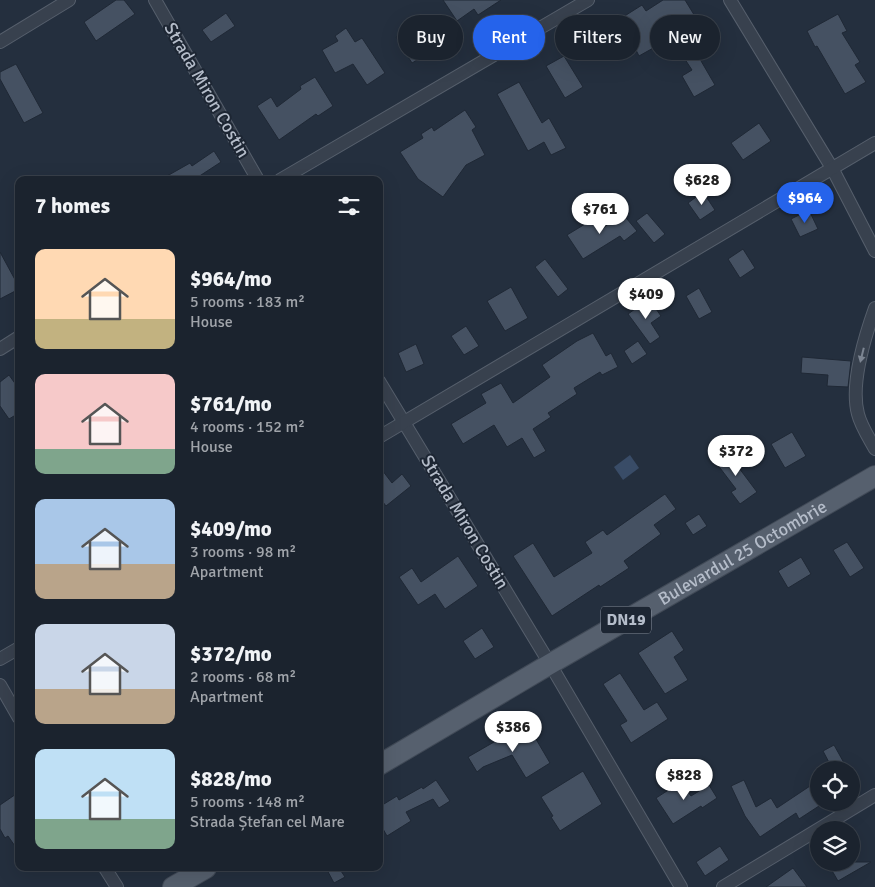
<!DOCTYPE html>
<meta charset="utf-8">
<style>
:root{--surface:#1b232e;--page:#242b36;--text:#f1f3f6;--muted:#a0a4aa;--line:#39404a;--accent:#2563eb}
body{margin:0;font-family:Signika,sans-serif;background:var(--page);color:var(--text);height:100vh;display:flex;flex-direction:column;font-size:19px;white-space:nowrap}
*{box-sizing:border-box;margin:0}
p{font-size:16px;color:var(--muted)}
.icon{flex:none;width:28px;height:28px;fill:none;stroke:currentColor;stroke-width:2;stroke-linecap:round;stroke-linejoin:round}
.map{position:relative;flex:1;overflow:hidden}
.panel{position:absolute;left:15px;top:176px;width:368px;height:695px;display:flex;flex-direction:column;background:var(--surface);border-radius:10px;box-shadow:0 5px 20px #0002,0 0 0 1px var(--line)}
.panel>*{flex:none}
.banner{position:absolute;left:398px;top:15px;width:402px;height:45px;display:flex;gap:10px}
.buttons{position:absolute;left:810px;top:761px;display:grid;gap:10px}
.buttons a{display:grid;place-items:center;width:50px;height:50px;border-radius:50%;background:var(--surface);box-shadow:0 5px 20px #0002,0 0 0 1px var(--line);font-size:25px}
.price{position:absolute;translate:-50% -42px;padding:0 11px;border-radius:18px;background:#fff;color:#222;font-size:16px;line-height:32px;filter:drop-shadow(0 1px 2px #0008)}
.price::after{content:'';position:absolute;left:50%;top:30px;width:15px;height:11px;margin-left:-8px;background:inherit;clip-path:polygon(0 0,100% 0,50% 100%)}
.price.on{background:var(--accent);color:#fff}
ul{padding:0;list-style:none}
li{display:flex;align-items:center;gap:15px;height:125px;padding:0 20px}
li span{display:grid;place-items:center;flex:none;width:140px;height:100px;border-radius:10px;color:#555}
li>.icon{margin-inline-start:auto}
span .icon{width:60px;height:60px;fill:#fffc;stroke-width:1}
li b{font-size:21px}
h2{display:flex;justify-content:space-between;align-items:center;height:60px;padding:0 20px;font-size:21px}
.tag{padding:0 18px;border-radius:22px;background:var(--surface);box-shadow:0 5px 20px #0002,0 0 0 1px var(--line);font-size:18px;line-height:45px}
.tag.on{background:var(--accent);color:#fff}
.map>svg:first-child{display:block}
.water{fill:#394c67}
.building{fill:#455162;stroke:#1f2835}
.lines{fill:none;stroke-linecap:round;stroke-linejoin:round}
.street-casing{stroke:#565f6c;stroke-width:14}
.primary-casing{stroke:#414a57;stroke-width:22}
.street{stroke:#38414e;stroke-width:12}
.primary{stroke:#56606e;stroke-width:20}
.oneway{fill:#7c8592}
.labels{text-anchor:middle;dominant-baseline:central;stroke-width:4;stroke-linejoin:round;paint-order:stroke}
.shield{fill:#1d2633;stroke:#878f9c;stroke-width:1}
.shield-label{font-size:16px;font-weight:bold;fill:#b4bcc9}
.street-label{font-size:18px;fill:#b4bcc9;stroke:#1d2633}
</style>
<div class="map">
<svg width="875" height="887" viewBox="0 0 875 887">
<rect width="100%" height="100%" fill="#242f3e"/>
<path class="water" d="M630 455 639 468 623 480 614 467Z"/>
<g class="building">
<path d="M116 0H124L135 14 96 41 84 22Z"/>
<path d="M443 0H501L478 15 474 9 457 21Z"/>
<path d="M663 0H685L704 31 706 30 714 44 697 54 715 85 694 97 682 76 692 70 671 38 639 56 633 44 607 58 595 37 625 21 623 17 642 5 646 11Z"/>
<path d="M226 13 235 26 211 42 202 30Z"/>
<path d="M838 14 847 31 842 33 860 62 855 65 866 82 845 94 817 46 815 47 807 31Z"/>
<path d="M420 23 436 49 412 63 396 37Z"/>
<path d="M346 28 355 42 362 38 385 73 367 85 353 64 335 73 322 50 338 41 335 36Z"/>
<path d="M564 56 583 87 565 98 546 66Z"/>
<path d="M16 64 43 113 24 123 0 79V72Z"/>
<path d="M315 77 333 106 318 116 316 114 279 140 257 106 271 97 277 107 301 89 300 86Z"/>
<path d="M519 82 542 123 549 118 566 148 551 155 544 142 528 151 497 94Z"/>
<path d="M465 110 476 127 472 130 485 155 466 165 443 197 418 179 400 152 423 138 421 134 432 127 434 131Z"/>
<path d="M759 123 771 141 743 160 731 143Z"/>
<path d="M214 151 221 162 198 177 200 180H160L190 163 192 166Z"/>
<path d="M703 192 715 210 700 220 688 203Z"/>
<path d="M809 210 818 229 800 237 791 219Z"/>
<path d="M622 213 637 231 624 241 620 236 583 259 567 235 595 218 602 229Z"/>
<path d="M647 213 665 234 654 243 636 221Z"/>
<path d="M743 249 755 268 740 278 728 259Z"/>
<path d="M0 252 19 287V289L0 299Z"/>
<path d="M545 259 568 289 558 297 535 267Z"/>
<path d="M511 287 528 318 505 331 487 301Z"/>
<path d="M699 288 712 312 699 319 686 296Z"/>
<path d="M649 299 661 316 651 323 660 337 650 344 628 314Z"/>
<path d="M466 326 479 346 464 355 451 336Z"/>
<path d="M593 333 606 356 611 353 618 367 602 375 600 372 574 388 577 394 548 413 551 417 533 429 546 451 534 458 522 438 507 447 494 425 463 444 451 424 486 403 481 394 501 383 513 403 550 377 542 365 577 341Z"/>
<path d="M638 341 647 354 632 364 624 351Z"/>
<path d="M416 344 424 364 406 372 398 353Z"/>
<path d="M802 357 851 361 848 387 827 386 828 375 801 373Z"/>
<path d="M9 375 19 389V413L9 419 0 406V382Z"/>
<path d="M792 432 806 456 785 468 771 444Z"/>
<path d="M729 450 738 463 736 464 757 492 740 504 731 492 736 489 714 460Z"/>
<path d="M379 466 392 483 402 474 411 486 386 506 379 497Z"/>
<path d="M665 494 676 509 654 525 661 534 624 561 629 568 600 587 599 585 552 616 513 556 533 543 554 577 592 553 585 542 603 530 607 535Z"/>
<path d="M699 514 707 526 693 535 685 523Z"/>
<path d="M847 542 864 568 850 577 833 550Z"/>
<path d="M458 556 478 586 445 609 435 594 418 605 399 577 412 568 421 582Z"/>
<path d="M801 557 811 574 788 588 778 571Z"/>
<path d="M482 628 494 647 475 659 463 641Z"/>
<path d="M672 631 684 650 674 657 688 680 665 694 638 653Z"/>
<path d="M620 673 644 710 657 702 668 719 631 743 620 725 627 721 603 684Z"/>
<path d="M520 727 527 737 533 734 550 763 526 778 512 755 483 767 477 772 468 757Z"/>
<path d="M834 745 848 770H833L823 751Z"/>
<path d="M583 771 602 804 560 831 551 817 553 816 541 797Z"/>
<path d="M436 780 450 801 439 808 433 799 406 812 411 821 387 836 379 822V807L397 796 399 800 422 787 423 789Z"/>
<path d="M744 780 756 807 771 798 777 808 813 784 819 793V806L799 819 796 813 760 837 745 816 731 786Z"/>
<path d="M681 782 691 796 709 785 717 798 702 808 701 806 673 824 656 798Z"/>
<path d="M19 792V852L8 836 5 838 0 829V805Z"/>
<path d="M720 846 729 860 705 876 696 862Z"/>
<path d="M827 862H871L838 881Z"/>
<path d="M326 868H339L345 877 334 883Z"/>
<path d="M793 868 807 887H766Z"/>
</g>
<g class="lines">
<defs>
<g id="street">
<path d="M155 0 258 180"/>
<path d="M730 0 832 168 875 251"/>
<path d="M0 42 69 0"/>
<path d="M280 180 588 0"/>
<path d="M875 308C865 336 850 384 858 414 861 426 869 438 875 449"/>
<path d="M0 349 19 337"/>
<path d="M379 381 550 664 681 887"/>
<path d="M379 437 875 143"/>
<path d="M0 659 19 648"/>
<path d="M0 685 19 718"/>
<path d="M105 868 117 887"/>
<path d="M723 887 875 795"/>
</g>
<g id="primary">
<path id="s1" d="M379 765 550 664 875 476"/>
<path d="M173 887 206 868"/>
</g>
</defs>
<use href="#street" class="street-casing"/>
<use href="#primary" class="primary-casing"/>
<use href="#street" class="street"/>
<use href="#primary" class="primary"/>
</g>
<defs><path id="oneway-solid" d="M-6-.8H1V-3.2L6.5 0L1 3.2V.8H-6Z" transform="scale(1.25)"/></defs>
<use class="oneway" href="#oneway-solid" transform="translate(862 355) rotate(104)"/>
<g class="labels">
<rect class="shield" x="601" y="606.5" width="50" height="27" rx="4"/>
<g class="shield-label">
<text x="626" y="620">DN19</text>
</g>
<g class="street-label">
<text transform="translate(207 90) rotate(60)">Strada Miron Costin</text>
<text transform="translate(465 522) rotate(59)">Strada Miron Costin</text>
<text stroke="none"><textPath href="#s1" startOffset="421">Bulevardul 25 Octombrie</textPath></text>
</g>
</g>
</svg>
<div class="buttons">
<a><svg class="icon" aria-label="locate" viewBox="0 0 24 24"><circle cx="12" cy="12" r="6"/><path d="M12 2v4M12 18v4M2 12h4M18 12h4"/></svg></a>
<a><svg class="icon" aria-label="layers" viewBox="0 0 24 24"><path d="M12 4l9 5-9 5-9-5zM3 14l9 5 9-5"/></svg></a>
</div>
<b class="price" style="left:702px;top:206px">$628</b>
<b class="price on" style="left:805px;top:224px">$964</b>
<b class="price" style="left:600px;top:235px">$761</b>
<b class="price" style="left:646px;top:320px">$409</b>
<b class="price" style="left:736px;top:477px">$372</b>
<b class="price" style="left:513px;top:753px">$386</b>
<b class="price" style="left:684px;top:801px">$828</b>
<div class="banner">
<a class="tag">Buy</a>
<a class="tag on">Rent</a>
<a class="tag">Filters</a>
<a class="tag">New</a>
</div>
<section class="panel">
<h2>7 homes<svg class="icon" aria-label="filters" viewBox="0 0 24 24"><path d="M4 7h16M4 17h16"/><circle cx="9" cy="7" r="2"/><circle cx="15" cy="17" r="2"/></svg></h2>
<ul>
<li><span style="background:linear-gradient(#ffd9b3 70%,#c2b280 0)"><svg class="icon" aria-label="home" viewBox="0 0 24 24"><path d="M3 11l9-7 9 7M6 9v11h12V9"/></svg></span><div><b>$964/mo</b><p>5 rooms · 183 m²</p><p>House</p></div></li>
<li><span style="background:linear-gradient(#f6c9c9 75%,#7fa58c 0)"><svg class="icon" aria-label="home" viewBox="0 0 24 24"><path d="M3 11l9-7 9 7M6 9v11h12V9"/></svg></span><div><b>$761/mo</b><p>4 rooms · 152 m²</p><p>House</p></div></li>
<li><span style="background:linear-gradient(#a9c7e8 65%,#b9a48a 0)"><svg class="icon" aria-label="home" viewBox="0 0 24 24"><path d="M3 11l9-7 9 7M6 9v11h12V9"/></svg></span><div><b>$409/mo</b><p>3 rooms · 98 m²</p><p>Apartment</p></div></li>
<li><span style="background:linear-gradient(#c9d6e8 65%,#b9a48a 0)"><svg class="icon" aria-label="home" viewBox="0 0 24 24"><path d="M3 11l9-7 9 7M6 9v11h12V9"/></svg></span><div><b>$372/mo</b><p>2 rooms · 68 m²</p><p>Apartment</p></div></li>
<li><span style="background:linear-gradient(#bfe0f5 70%,#7fa58c 0)"><svg class="icon" aria-label="home" viewBox="0 0 24 24"><path d="M3 11l9-7 9 7M6 9v11h12V9"/></svg></span><div><b>$828/mo</b><p>5 rooms · 148 m²</p><p>Strada Ștefan cel Mare</p></div></li>
</ul>
</section>
</div>
